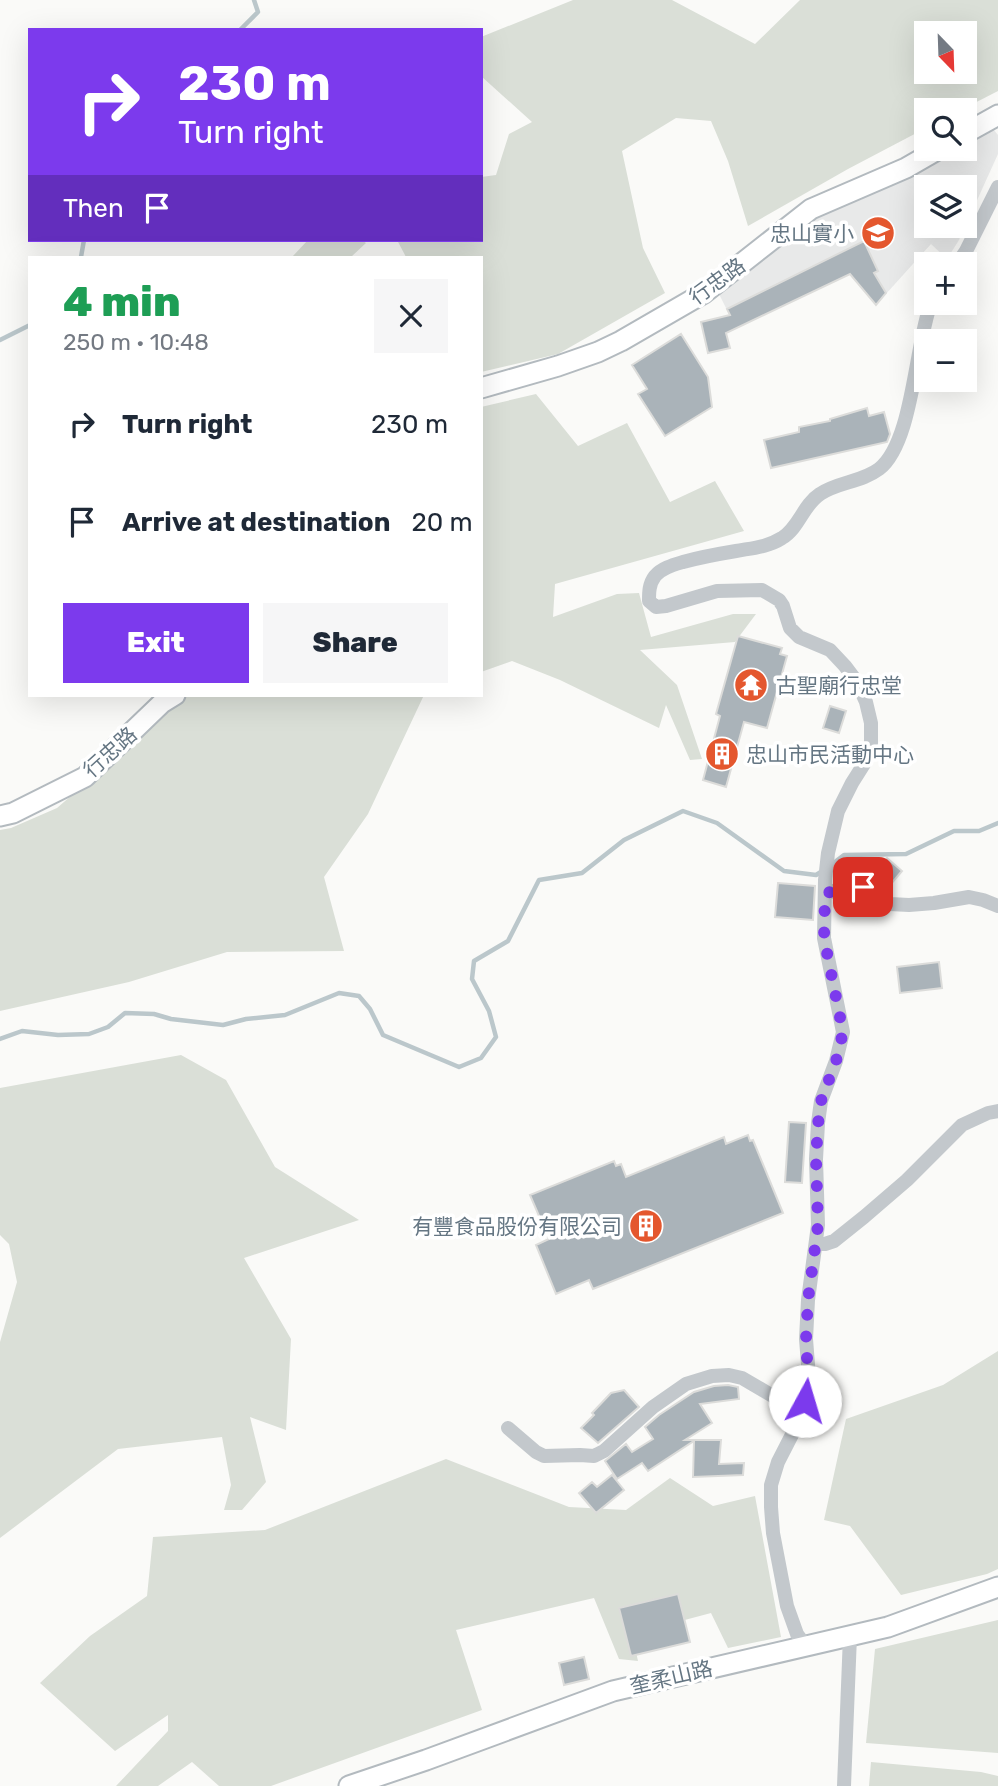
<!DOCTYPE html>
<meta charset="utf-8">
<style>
:root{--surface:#fff;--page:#f6f6f7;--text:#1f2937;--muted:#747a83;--accent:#7c3aed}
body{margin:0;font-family:Rubik,"Noto Sans TC",sans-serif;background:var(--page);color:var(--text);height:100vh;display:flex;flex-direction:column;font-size:26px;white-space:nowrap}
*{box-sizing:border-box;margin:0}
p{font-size:23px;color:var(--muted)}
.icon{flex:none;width:38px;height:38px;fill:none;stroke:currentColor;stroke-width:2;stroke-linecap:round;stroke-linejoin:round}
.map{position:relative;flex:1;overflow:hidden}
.panel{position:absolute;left:28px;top:256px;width:455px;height:441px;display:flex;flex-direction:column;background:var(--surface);border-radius:0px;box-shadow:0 7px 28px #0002}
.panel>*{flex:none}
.hud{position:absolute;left:28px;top:28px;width:455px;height:214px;border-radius:0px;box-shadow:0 7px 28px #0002;background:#7c3aed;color:#fff;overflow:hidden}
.needle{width:46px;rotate:157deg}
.controls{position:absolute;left:914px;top:21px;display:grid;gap:14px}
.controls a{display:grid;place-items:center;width:63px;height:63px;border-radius:0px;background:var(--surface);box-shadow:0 7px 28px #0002;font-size:35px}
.pin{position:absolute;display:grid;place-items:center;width:60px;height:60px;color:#fff;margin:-30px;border-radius:14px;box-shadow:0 4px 10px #0006}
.me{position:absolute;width:77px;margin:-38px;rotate:6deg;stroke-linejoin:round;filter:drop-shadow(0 0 5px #0008)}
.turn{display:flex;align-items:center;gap:24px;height:147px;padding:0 35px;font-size:32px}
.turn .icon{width:91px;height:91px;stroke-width:2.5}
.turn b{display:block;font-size:49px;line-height:60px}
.then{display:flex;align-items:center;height:66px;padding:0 35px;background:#0003;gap:14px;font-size:26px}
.round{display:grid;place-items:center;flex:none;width:74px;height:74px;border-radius:0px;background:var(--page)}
.summary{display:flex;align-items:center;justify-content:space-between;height:119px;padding:0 35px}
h1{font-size:42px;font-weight:800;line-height:52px;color:#1e9e55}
.cta{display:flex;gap:14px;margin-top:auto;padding:14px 35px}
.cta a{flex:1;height:80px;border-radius:0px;background:var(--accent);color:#fff;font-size:28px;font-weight:800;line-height:80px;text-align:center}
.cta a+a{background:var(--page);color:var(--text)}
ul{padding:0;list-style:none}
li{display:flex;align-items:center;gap:21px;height:98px;padding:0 35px}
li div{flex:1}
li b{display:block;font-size:26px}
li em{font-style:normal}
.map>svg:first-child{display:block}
.built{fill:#e8e9e9;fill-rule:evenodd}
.green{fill:#dadfd7;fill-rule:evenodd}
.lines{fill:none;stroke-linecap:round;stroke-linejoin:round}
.stream{stroke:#bbc7cb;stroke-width:4.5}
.building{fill:#aab3b9;stroke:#dcdcda;stroke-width:2}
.secondary-casing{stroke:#b3babf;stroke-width:23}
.street{stroke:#c3c8cc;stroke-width:14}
.secondary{stroke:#fff;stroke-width:19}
.route{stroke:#7c3aed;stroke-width:12;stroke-dasharray:0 21.6}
.labels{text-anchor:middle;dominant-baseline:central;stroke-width:7;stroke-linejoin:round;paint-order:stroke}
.poi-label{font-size:21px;fill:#657683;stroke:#fff;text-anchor:end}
.street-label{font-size:21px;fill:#657683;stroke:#fff}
</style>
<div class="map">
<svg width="998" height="1786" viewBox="0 0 998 1786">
<rect width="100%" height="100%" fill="#fafaf8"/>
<path class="built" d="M993,129L998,135V154L959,240L947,259L931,244L876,305L850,274L736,328L718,292L813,218L891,185L957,149H964V145ZM926,187H964V226H926Z"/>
<path class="green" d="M573,0H672L755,44L800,0H998V91L961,110H926V128L848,169L748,226L728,161L711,121L676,118L622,151L643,248L665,293L558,354L481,372V257H406L397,240H481V177L496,175L509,134L532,122L481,76V37ZM964,33V72H926V33Z
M308,240H362L366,243L351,257H292Z
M536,394L578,446L627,423L670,502L715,481L744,531L555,584L553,617L617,594L639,593L651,637L733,614H756L735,642L640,650L677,685L702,759L690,760L666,705L659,728L560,680L512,661L481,672V407Z
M175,695H424L368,814L324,877L344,951L227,952L129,982L0,1011V830L11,828L57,808L86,783Z
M181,1055L226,1080L275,1167L359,1220L244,1258L291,1339L286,1430L250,1417L266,1482L242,1510H224L231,1485L222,1437L118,1449L0,1538V1342L17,1282L9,1244L0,1235V1088Z
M998,1351V1569L987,1574L901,1595L850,1526L824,1520L846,1419L943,1385Z
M446,1459L569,1507L626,1510L670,1478L713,1506L755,1496L781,1637L728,1648L711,1613L632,1634L638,1661L619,1659L594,1598L456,1630L482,1710L271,1786H219L192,1762L158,1786H116L168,1731V1715L115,1751L40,1683L90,1636L147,1596L153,1537L265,1530Z
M998,1620V1753L866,1743L875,1649Z
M871,1762L981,1772L998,1776V1786H869Z"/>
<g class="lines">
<path class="stream" d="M240,30L258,12L254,0
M81,257L84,240
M0,340L30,325
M831,865L844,855L906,854L954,831H979L998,823
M0,1039L22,1031L58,1035L89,1034L108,1027L125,1013L154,1014L171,1019L223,1025L246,1019L285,1015L339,993L359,996L370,1009L383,1035L459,1067L481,1058L496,1037L489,1011L472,979L474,961L508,941L539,880L582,873L624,840L683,811L717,823L784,871L816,875L824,870"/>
</g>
<path class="building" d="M864,241L878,271L874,273L886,293L876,305L850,274L726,333L730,348L708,353L701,322L730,315L727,309Z
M681,334L708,377L712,407L665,436L638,394L647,389L632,365Z
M867,408L869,416L884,412L890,434L887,442L771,468L764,440L799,432V427L830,421V419Z
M738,636L782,648L780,654L787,656L767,728L744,722L726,787L703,780L720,716L716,714Z
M830,706L846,711L839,733L823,728Z
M887,858L902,871L885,891L869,880L871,879L865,874L877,860L882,865Z
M778,883L815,886L813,920L775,917Z
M939,962L942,988L900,993L897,967Z
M789,1122L806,1123L802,1183L785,1182Z
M748,1135L750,1141L753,1140L783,1213L593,1289L589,1280L556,1294L536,1245L549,1239L530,1195L614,1161L616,1166L621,1164L626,1177L724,1137L726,1144Z
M728,1385L738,1387L739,1399L700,1404L712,1423L685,1440H721L719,1464L744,1463L743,1475L693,1477L694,1441L648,1471L642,1463L617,1479L605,1461L626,1444L632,1452L653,1439L645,1427L659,1415L694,1392L714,1386Z
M624,1390L639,1407L598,1443L581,1428L594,1415L592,1413L611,1393Z
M612,1475L624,1490L596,1513L579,1493L592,1482L597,1487Z
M678,1594L690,1642L631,1656L619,1608Z
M584,1657L589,1679L564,1685L559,1663Z"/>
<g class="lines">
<g class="secondary-casing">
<path id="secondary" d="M964,134L998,115
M481,388L558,366L598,352L621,341L704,293L811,209L906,168L939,149
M0,816L13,813L85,777L162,703L175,695
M349,1786L426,1760L613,1691L888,1627L998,1587"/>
</g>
<path class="street" d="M957,264L966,251L998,187
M825,894L833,891L863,887L879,899L890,904L909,905L934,903L969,897L983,900L998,906
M816,1244H825L834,1241L864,1217L907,1180L962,1125L988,1113L998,1111
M508,1428L536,1452L544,1456L580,1455L594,1456L604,1451L653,1407L686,1384L712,1376L729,1375L742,1378L771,1395L790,1403L805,1401
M805,1645L797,1634L787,1606L773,1533L771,1507V1485L778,1462L799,1421L805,1401L809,1377L806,1339L808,1300L818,1225L816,1159L818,1123L821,1101L836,1061L843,1032L824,938L825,880L828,853L838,811L852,783L864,764L871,743V723L866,702L857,682L845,666L830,650L799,637L790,628L783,606L779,600L762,590L717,591L666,606L656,607L649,601C649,592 649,584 655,576C662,568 673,565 683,562C701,557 718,554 736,551C752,548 768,547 782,538C799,528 803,505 820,494C837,482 862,482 879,469C913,443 915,345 931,303
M844,1786L850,1636"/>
<use href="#secondary" class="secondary"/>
</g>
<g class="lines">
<path class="route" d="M805,1401L808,1377L806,1339L808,1300L818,1225L816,1159L818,1124L821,1101L836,1061L843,1032L824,938L825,894L833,891L863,887"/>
</g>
<defs>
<g id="school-disc" transform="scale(1.75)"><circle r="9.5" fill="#e4572e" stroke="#fff"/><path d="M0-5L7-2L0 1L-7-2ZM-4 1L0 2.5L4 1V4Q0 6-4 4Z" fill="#fff"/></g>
<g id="temple-disc" transform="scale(1.75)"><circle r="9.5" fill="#e4572e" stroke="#fff"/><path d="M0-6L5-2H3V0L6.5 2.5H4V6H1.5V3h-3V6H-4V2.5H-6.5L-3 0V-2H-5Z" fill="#fff"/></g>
<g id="building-disc" transform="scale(1.75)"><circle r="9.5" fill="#e4572e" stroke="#fff"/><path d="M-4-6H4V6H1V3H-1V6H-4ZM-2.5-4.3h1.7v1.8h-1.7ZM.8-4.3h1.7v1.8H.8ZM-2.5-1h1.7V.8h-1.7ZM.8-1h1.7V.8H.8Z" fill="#fff"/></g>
</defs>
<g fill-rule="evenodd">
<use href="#school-disc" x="878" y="233"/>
<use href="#temple-disc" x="751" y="685"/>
<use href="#building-disc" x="722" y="754"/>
<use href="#building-disc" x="646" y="1226"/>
</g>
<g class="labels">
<g class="poi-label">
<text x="854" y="233">忠山實小</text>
<text x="776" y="685" text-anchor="start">古聖廟行忠堂</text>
<text x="746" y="754" text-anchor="start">忠山市民活動中心</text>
<text x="622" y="1226">有豐食品股份有限公司</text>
</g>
<g class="street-label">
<text transform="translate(717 281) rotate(-36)">行忠路</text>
<text transform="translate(110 752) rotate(-42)">行忠路</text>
<text transform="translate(671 1677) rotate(-13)">奎柔山路</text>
</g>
</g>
</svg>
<div class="controls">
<a><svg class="needle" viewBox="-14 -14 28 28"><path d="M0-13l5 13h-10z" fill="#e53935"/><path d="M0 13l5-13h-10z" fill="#747a83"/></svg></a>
<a><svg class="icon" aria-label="search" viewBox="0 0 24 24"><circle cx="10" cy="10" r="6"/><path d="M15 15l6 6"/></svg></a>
<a><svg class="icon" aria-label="layers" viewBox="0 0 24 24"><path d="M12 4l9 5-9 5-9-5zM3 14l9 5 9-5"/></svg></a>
<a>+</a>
<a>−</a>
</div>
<div class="pin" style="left:863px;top:887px;background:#d93025"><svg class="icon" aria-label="arrive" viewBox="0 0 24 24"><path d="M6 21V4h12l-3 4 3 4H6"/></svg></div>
<svg class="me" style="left:805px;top:1401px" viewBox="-20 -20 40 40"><circle r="19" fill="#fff"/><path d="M0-13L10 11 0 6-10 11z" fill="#7c3aed"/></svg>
<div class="hud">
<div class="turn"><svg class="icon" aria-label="right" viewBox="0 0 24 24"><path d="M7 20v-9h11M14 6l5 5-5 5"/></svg><div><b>230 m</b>Turn right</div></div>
<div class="then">Then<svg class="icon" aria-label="arrive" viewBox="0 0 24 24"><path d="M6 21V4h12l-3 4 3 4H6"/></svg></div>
</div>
<section class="panel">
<div class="summary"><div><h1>4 min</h1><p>250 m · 10:48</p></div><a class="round"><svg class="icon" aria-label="close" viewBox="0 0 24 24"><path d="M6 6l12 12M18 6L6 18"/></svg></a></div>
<ul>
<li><svg class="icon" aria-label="right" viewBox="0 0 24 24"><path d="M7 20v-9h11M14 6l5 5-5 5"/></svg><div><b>Turn right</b></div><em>230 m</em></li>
<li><svg class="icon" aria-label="arrive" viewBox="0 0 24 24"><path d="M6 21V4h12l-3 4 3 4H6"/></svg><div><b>Arrive at destination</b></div><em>20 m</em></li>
</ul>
<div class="cta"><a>Exit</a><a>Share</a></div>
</section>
</div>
